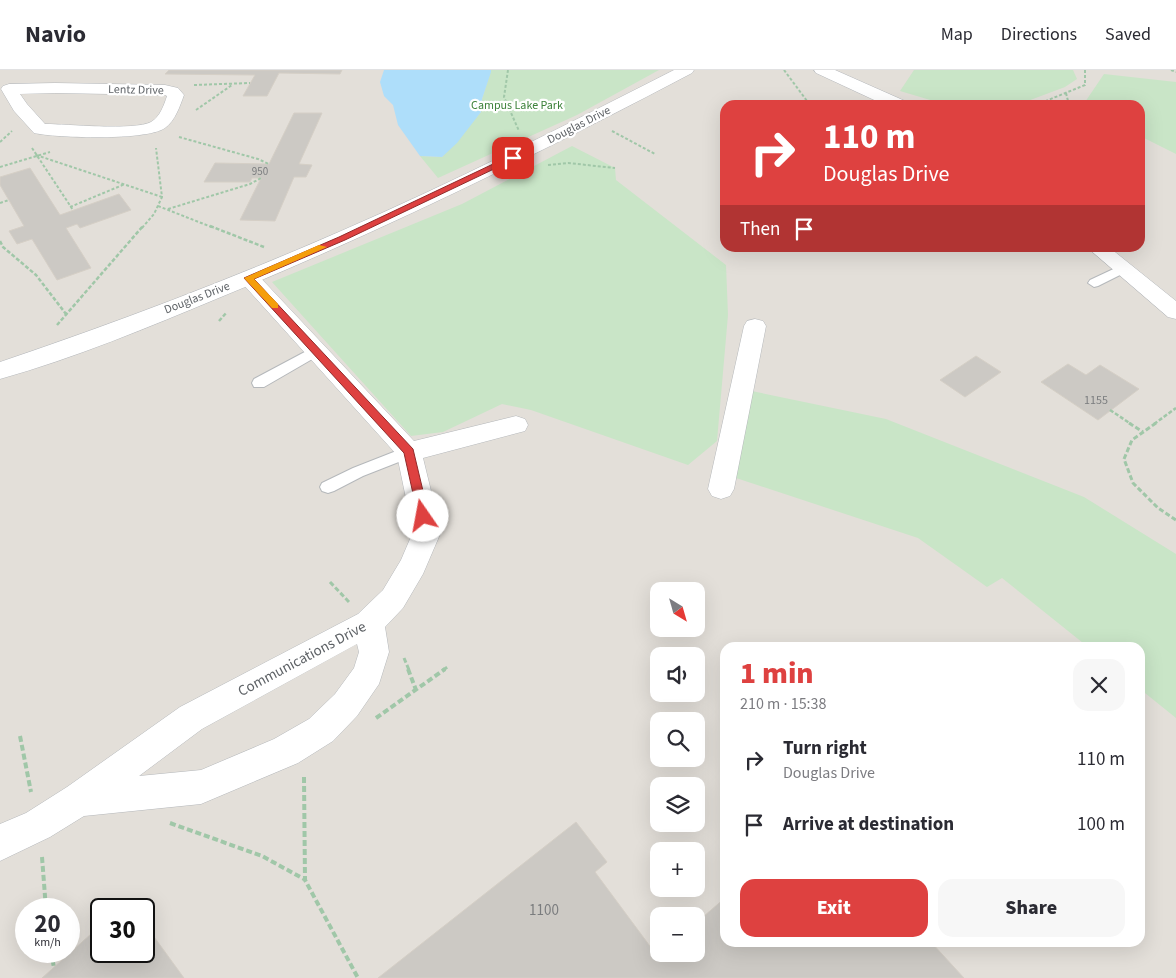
<!DOCTYPE html>
<meta charset="utf-8">
<style>
:root{--surface:#fff;--page:#f7f7f7;--text:#2b2b33;--muted:#7c7c81;--line:#e1e1e2;--accent:#de4140}
body{margin:0;font-family:"Source Sans 3",sans-serif;background:var(--page);color:var(--text);height:100vh;display:flex;flex-direction:column;font-size:19px;white-space:nowrap}
*{box-sizing:border-box;margin:0}
p{font-size:16px;color:var(--muted)}
.icon{flex:none;width:28px;height:28px;fill:none;stroke:currentColor;stroke-width:2;stroke-linecap:round;stroke-linejoin:round}
.map{position:relative;flex:1;overflow:hidden}
.drawer{position:absolute;left:720px;top:572px;width:425px;height:305px;display:flex;flex-direction:column;background:var(--surface);border-radius:15px;box-shadow:0 5px 20px #0002}
.drawer>*{flex:none}
.guide{position:absolute;left:720px;top:30px;width:425px;height:152px;border-radius:15px;box-shadow:0 5px 20px #0002;background:#de4140;color:#fff;overflow:hidden}
.needle{width:32px;rotate:143deg}
.buttons{position:absolute;left:650px;top:512px;display:grid;gap:10px}
.buttons a{display:grid;place-items:center;width:55px;height:55px;border-radius:10px;background:var(--surface);box-shadow:0 5px 20px #0002;font-size:25px}
.speed{position:absolute;left:15px;top:828px;display:flex;gap:10px;font-size:25px;font-weight:700;text-align:center}
.speed>*{display:grid;place-content:center;width:65px;height:65px;border-radius:50%;background:var(--surface);box-shadow:0 5px 20px #0002;line-height:1}
.speed small{font-size:12px;font-weight:400}
.speed .limit{border:2px solid #111;border-radius:8px;background:#fff;color:#111}
.pin{position:absolute;display:grid;place-items:center;width:42px;height:42px;color:#fff;margin:-21px;border-radius:10px;box-shadow:0 2px 8px #0006}
.me{position:absolute;width:55px;margin:-28px;rotate:348deg;stroke-linejoin:round;filter:drop-shadow(0 0 4px #0008)}
.turn{display:flex;align-items:center;gap:18px;height:105px;padding:0 20px;font-size:22px}
.turn .icon{width:65px;height:65px;stroke-width:2.5}
.turn b{display:block;font-size:35px;line-height:42px}
.then{display:flex;align-items:center;height:48px;padding:0 20px;background:#0003;gap:10px;font-size:19px}
.round{display:grid;place-items:center;flex:none;width:52px;height:52px;border-radius:15px;background:var(--page)}
.overview{display:flex;align-items:center;justify-content:space-between;height:85px;padding:0 20px}
h1{font-size:30px;font-weight:800;line-height:38px;color:var(--accent)}
.button{display:flex;gap:10px;margin-top:auto;padding:10px 20px}
.button a{flex:1;height:58px;border-radius:15px;background:var(--accent);color:#fff;font-size:20px;font-weight:800;line-height:58px;text-align:center}
.button a+a{background:var(--page);color:var(--text)}
ul{padding:0;list-style:none}
li{display:flex;align-items:center;gap:15px;height:65px;padding:0 20px}
li div{flex:1}
li b{display:block;font-size:19px}
li em{font-style:normal}
header{display:flex;align-items:center;gap:30px;box-sizing:border-box;height:70px;padding:0 25px;background:var(--surface);border-bottom:1px solid var(--line)}
header strong{font-size:24px}
nav{display:flex;gap:28px;margin-inline-start:auto;font-size:18px}
.map>svg:first-child{display:block}
.education{fill:#e3dfd9;fill-rule:evenodd}
.green{fill:#c9e5c7}
.water{fill:#aedefa}
.building{fill:#ccc9c4;stroke:#d5cfc6}
.lines{fill:none;stroke-linecap:round;stroke-linejoin:round}
.lane-casing{stroke:#b5b8bb;stroke-width:2}
.street-casing{stroke:#b5b8bb;stroke-width:1}
.secondary-casing{stroke:#b4b7bb;stroke-width:1}
.path-far3{stroke:#a0c7a8;stroke-width:2;stroke-dasharray:3 2;stroke-linecap:butt}
.path-far2{stroke:#a0c7a8;stroke-width:2.5;stroke-dasharray:4 2;stroke-linecap:butt}
.path-far1{stroke:#a0c7a8;stroke-width:3;stroke-dasharray:5 2.5;stroke-linecap:butt}
.path{stroke:#a0c7a8;stroke-width:4;stroke-dasharray:6 3;stroke-linecap:butt}
.lane{fill:#fff;fill-rule:evenodd}
.street{fill:#fff;fill-rule:evenodd}
.secondary{fill:#fff;fill-rule:evenodd}
.route{fill:#de4140;stroke:#902a2a}
.slow{fill:#f59e0b}
.labels{text-anchor:middle;dominant-baseline:central;stroke-width:4.5;stroke-linejoin:round;paint-order:stroke}
.far-number-label{font-size:11px;fill:#7a7c7e}
.far-street-label{font-size:12px;fill:#5f6367;stroke:#fff}
.far-park-label{font-size:12px;fill:#3d823b;stroke:#fff}
.number-label{font-size:12px;fill:#7a7c7e}
.street-label{font-size:15px;fill:#5f6367;stroke:#fff}
.near-number-label{font-size:15px;fill:#7a7c7e}
</style>
<header>
<strong>Navio</strong>
<nav><a>Map</a><a>Directions</a><a>Saved</a></nav>
</header>
<div class="map">
<svg width="1176" height="908" viewBox="0 0 1176 908">
<rect width="100%" height="100%" fill="#f0eee8"/>
<path class="education" d="M0,0H1176V908H0ZM725,35H1140V178H725ZM659,521H696V559H659ZM725,578H1140V872H725ZM659,586H696V624H659ZM659,651H696V689H659ZM659,716H696V754H659ZM659,781H696V819H659ZM26,839H69V881H26ZM101,839H144V881H101ZM659,846H696V884H659Z"/>
<path class="green" d="M491,0H659L577,45L438,108L420,86L442,87L481,42L482,29Z
M914,0H1073L1077,9L1065,17L1017,35H947L900,21Z
M1104,4L1176,12V84L1140,66V35H1083Z
M572,76L615,98L616,110L726,195L728,245L717,371L688,395L531,340L502,334L443,362L411,366L272,212L462,134Z
M742,319L886,349L1084,427L1176,484V648L1140,619V578L1088,577L1002,508L987,517L918,468L724,404Z"/>
<path class="water" d="M384,0H491V2L482,29L481,42L457,73L442,87L420,86L398,55L393,35L384,26L380,12Z"/>
<path class="building" d="M169,0H342L340,4L279,3L267,26H243L255,5L165,4Z
M294,43H322L299,94L312,95L306,107H294L275,151L240,150L261,108H252L250,112H204L215,93L269,94Z
M30,98L60,145L119,124L131,140L80,158L77,154L66,158L91,198L57,210L32,169L17,174L9,161L24,156L0,115V107Z
M976,286L1001,302L965,327L940,310Z
M1068,294L1086,305L1100,295L1139,319L1098,350L1041,312Z
M576,752L607,792L595,802L658,887L662,884H696V853L725,828V872H931L964,908H378Z
M144,853L184,908H42L101,855V881H144Z"/>
<g class="lines">
<g class="lane-casing">
<path id="lane" d="M1122,195L1126,196L1128,199L1126,202L1098,216L1094,217L1088,213L1090,210Z
M316,276L321,278L323,281L321,284L264,317H254L252,313L254,309Z
M409,376L414,378L417,382L414,386L363,406L334,421L328,423L322,421L320,417L322,413L353,398Z"/>
</g>
<g class="street-casing">
<path id="street" d="M55,13L165,15L178,18L184,25C180,36 175,51 165,58C147,71 56,68 34,63L14,41L1,19L3,16L9,14ZM55,23L165,25L167,26C164,35 160,47 151,52C134,61 67,54 45,54L27,34L20,24Z
M249,201L256,203L414,371L516,346L525,349L528,355L525,361L423,388L441,462L423,504L403,538L385,557L389,582L379,614L357,646L333,671L298,693L201,734L84,746L50,767L0,791V754L26,743L67,717L180,637L358,544L383,520L401,490L413,462L397,385L242,213L238,208L242,203ZM357,574L359,582L354,598L335,624L309,649L274,669L201,700L139,706L202,659Z
M755,249L763,251L766,256L734,419L730,426L721,429L712,426L708,419L744,256L747,251Z"/>
</g>
<g class="secondary-casing">
<path id="secondary" d="M674,0H694L692,3C538,84 382,161 221,227C149,257 75,288 0,309V292C115,253 229,210 341,161C454,112 564,56 674,0Z
M814,0H835L905,31L907,35H885L816,3Z
M1088,178H1110L1176,231V249L1168,247Z"/>
</g>
<path class="path-far3" d="M508,0L504,27L519,61
M784,0L810,35
M1171,0L1176,2
M194,15L250,13
M1066,23L1069,35
M1036,35L1085,15V0
M196,40L232,15
M612,61L655,84
M179,67L258,89L269,94
M0,72L12,61
M32,78L73,140
M36,85L162,127
M548,95L568,93L615,98
M0,97L50,82
M0,133L9,130
M158,136L214,158
M70,137L125,114
M168,139L250,114L261,108
M142,158L154,144L162,127L156,78"/>
<path class="path-far2" d="M210,156L264,177
M0,171L3,177L36,205L66,244
M219,251L227,242
M57,255L143,156
M1110,340L1131,354
M1154,354L1176,338"/>
<path class="path-far1" d="M1129,353L1143,362
M1156,353L1132,370L1124,389L1133,413L1158,438L1176,450
M330,512L349,532
M404,588L409,600
M443,600L449,596"/>
<path class="path" d="M408,599L416,620
M376,648L445,599
M20,666L31,722
M304,707L305,810L358,908
M170,753L262,786L304,809
M42,787L46,839
M51,881L54,898"/>
<use href="#lane" class="lane"/>
<use href="#street" class="street"/>
<use href="#secondary" class="secondary"/>
</g>
<path class="route" d="M510,86L517,88L345,170L254,209L413,379L429,446L423,450L418,446L404,383L244,208L339,167Z"/>
<path class="slow" d="M319,175L327,177L254,209L278,234V238H272L244,208Z"/>
<g class="labels">
<g class="far-number-label">
<text x="260" y="101">950</text>
</g>
<g class="far-street-label">
<text transform="translate(136 20) rotate(1)">Lentz Drive</text>
<text transform="translate(579 55) rotate(-27)">Douglas Drive</text>
<text transform="translate(197 228) rotate(-21)">Douglas Drive</text>
</g>
<g class="far-park-label">
<text x="517" y="35">Campus Lake Park</text>
</g>
<g class="number-label">
<text x="1096" y="330">1155</text>
</g>
<g class="street-label">
<text transform="translate(302 589) rotate(-28)">Communications Drive</text>
</g>
<g class="near-number-label">
<text x="544" y="840">1100</text>
</g>
</g>
</svg>
<div class="buttons">
<a><svg class="needle" viewBox="-14 -14 28 28"><path d="M0-13l5 13h-10z" fill="#e53935"/><path d="M0 13l5-13h-10z" fill="#7c7c81"/></svg></a>
<a><svg class="icon" aria-label="sound" viewBox="0 0 24 24"><path d="M4 9h4l5-4v14l-5-4H4zM17 9q2 3 0 6"/></svg></a>
<a><svg class="icon" aria-label="search" viewBox="0 0 24 24"><circle cx="10" cy="10" r="6"/><path d="M15 15l6 6"/></svg></a>
<a><svg class="icon" aria-label="layers" viewBox="0 0 24 24"><path d="M12 4l9 5-9 5-9-5zM3 14l9 5 9-5"/></svg></a>
<a>+</a>
<a>−</a>
</div>
<div class="speed"><div>20<small>km/h</small></div><div class="limit">30</div></div>
<div class="pin" style="left:513px;top:88px;background:#d93025"><svg class="icon" aria-label="arrive" viewBox="0 0 24 24"><path d="M6 21V4h12l-3 4 3 4H6"/></svg></div>
<svg class="me" style="left:423px;top:446px" viewBox="-20 -20 40 40"><circle r="19" fill="#fff"/><path d="M0-13L10 11 0 6-10 11z" fill="#de4140"/></svg>
<div class="guide">
<div class="turn"><svg class="icon" aria-label="right" viewBox="0 0 24 24"><path d="M7 20v-9h11M14 6l5 5-5 5"/></svg><div><b>110 m</b>Douglas Drive</div></div>
<div class="then">Then<svg class="icon" aria-label="arrive" viewBox="0 0 24 24"><path d="M6 21V4h12l-3 4 3 4H6"/></svg></div>
</div>
<section class="drawer">
<div class="overview"><div><h1>1 min</h1><p>210 m · 15:38</p></div><a class="round"><svg class="icon" aria-label="close" viewBox="0 0 24 24"><path d="M6 6l12 12M18 6L6 18"/></svg></a></div>
<ul>
<li><svg class="icon" aria-label="right" viewBox="0 0 24 24"><path d="M7 20v-9h11M14 6l5 5-5 5"/></svg><div><b>Turn right</b><p>Douglas Drive</p></div><em>110 m</em></li>
<li><svg class="icon" aria-label="arrive" viewBox="0 0 24 24"><path d="M6 21V4h12l-3 4 3 4H6"/></svg><div><b>Arrive at destination</b></div><em>100 m</em></li>
</ul>
<div class="button"><a>Exit</a><a>Share</a></div>
</section>
</div>
